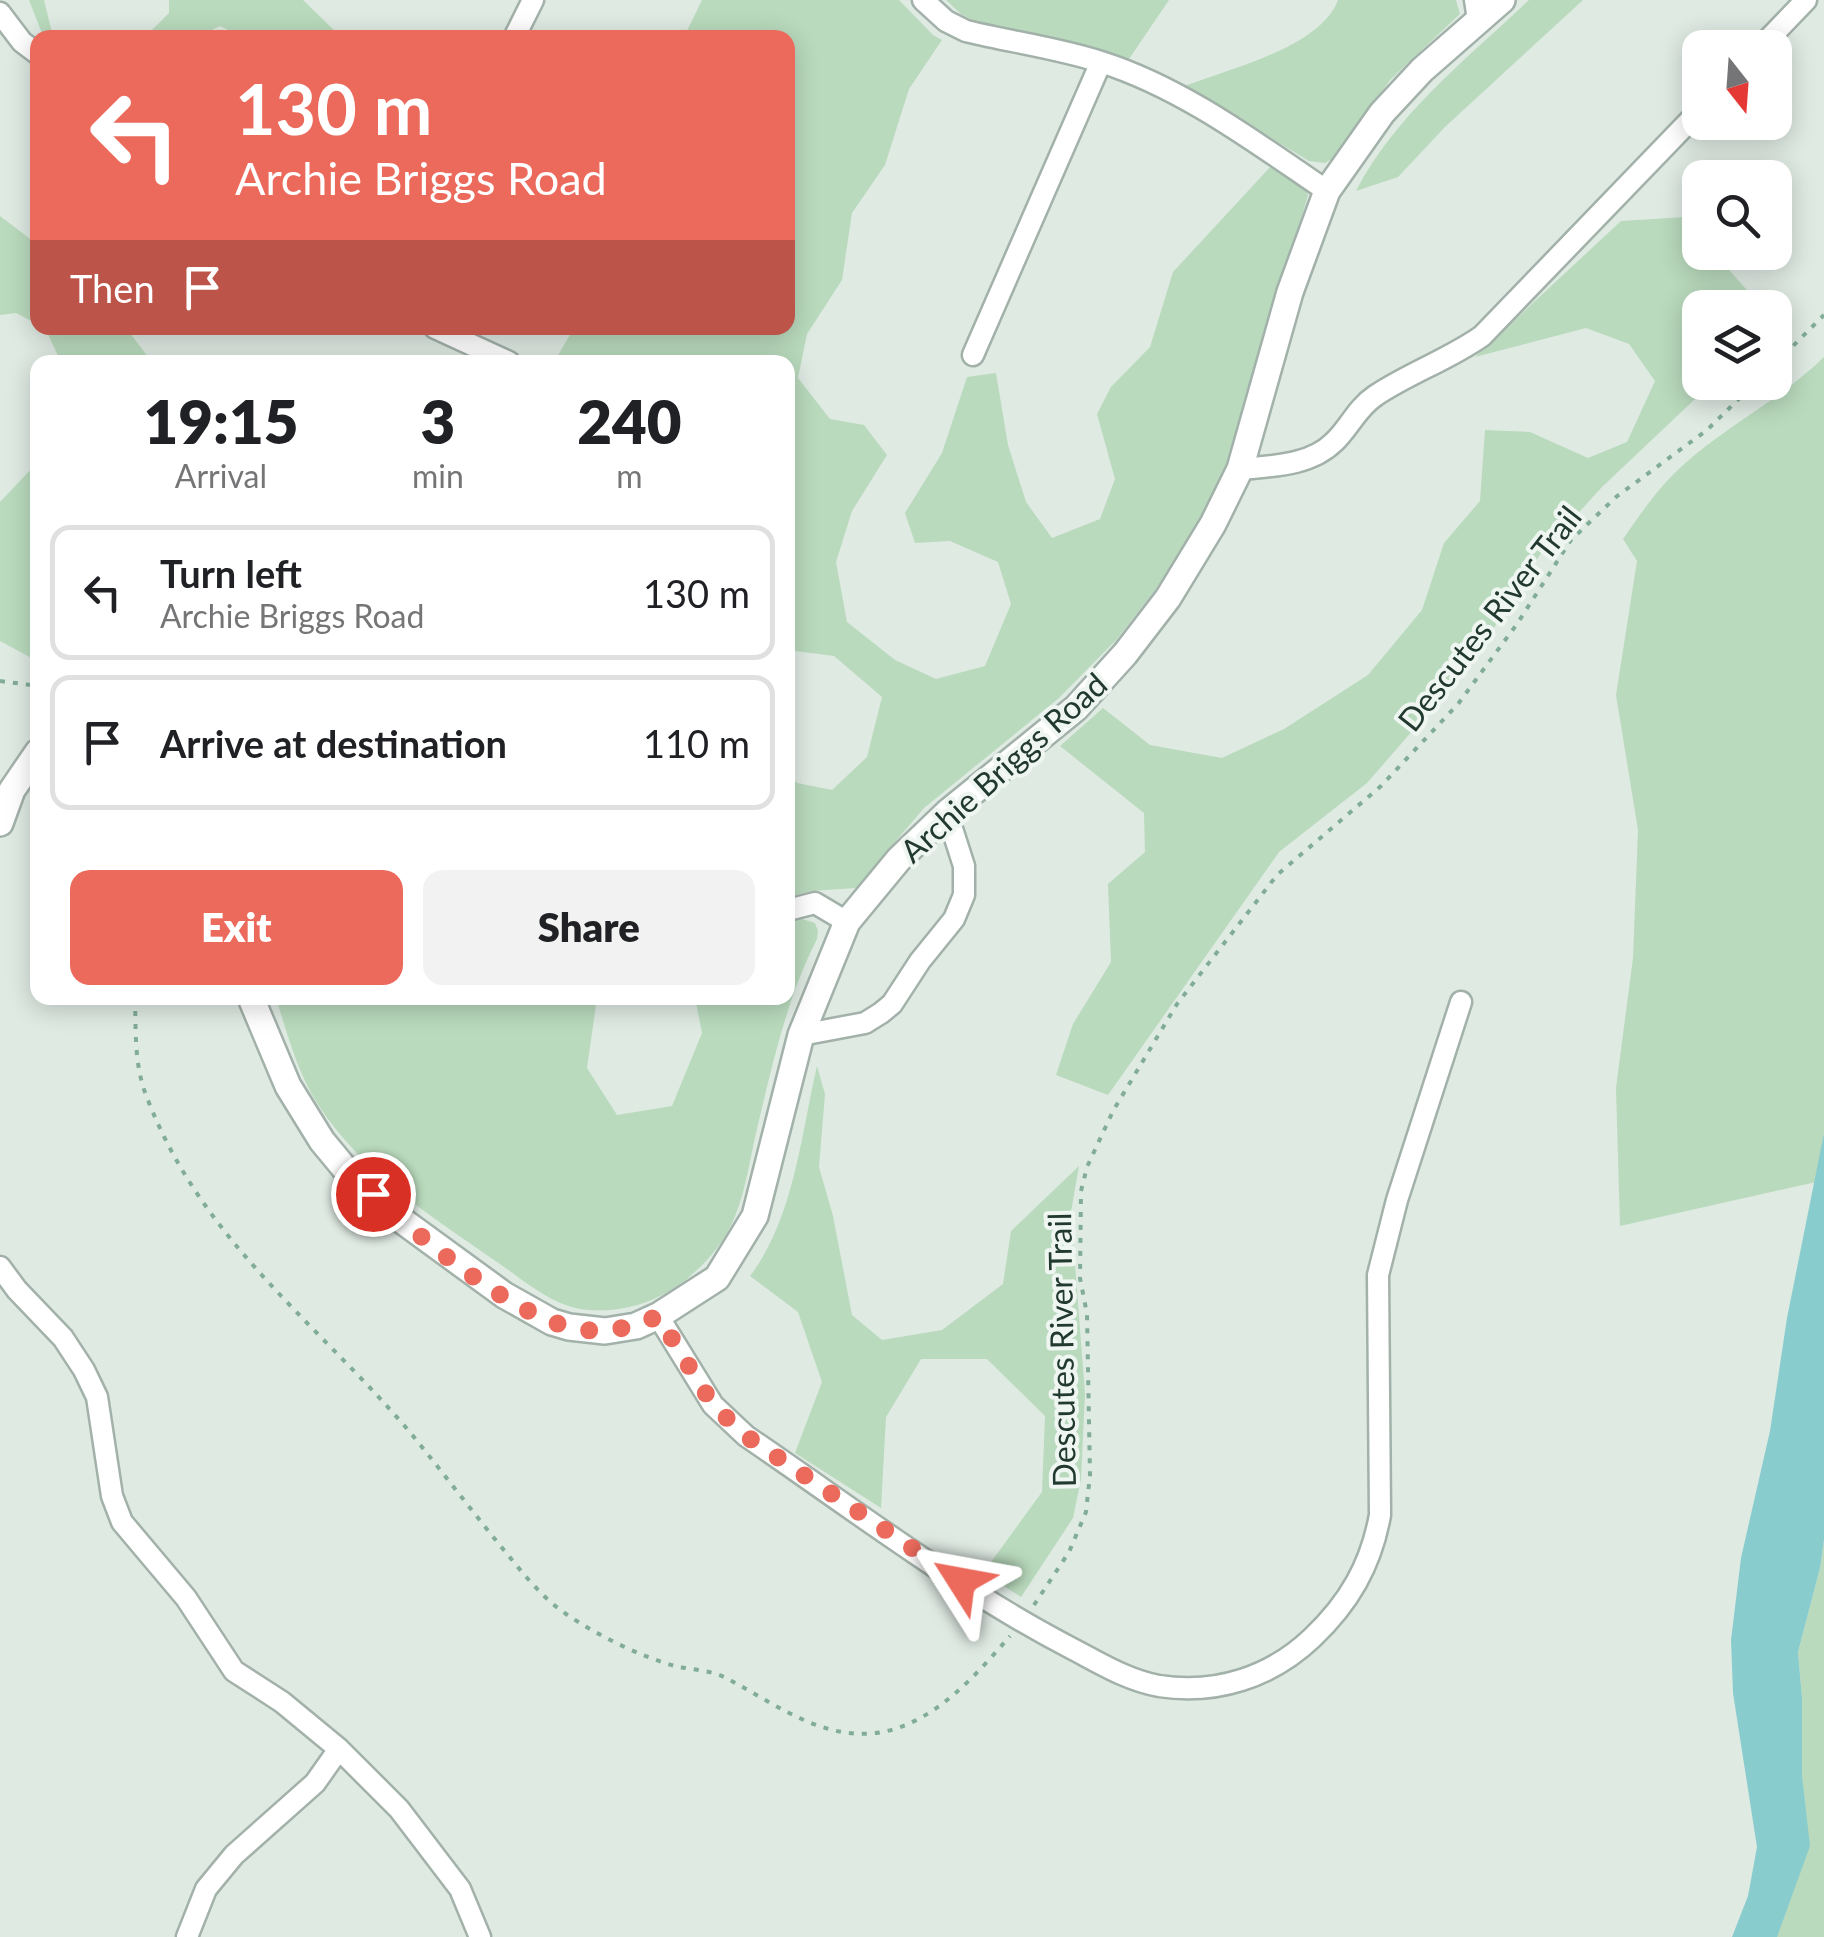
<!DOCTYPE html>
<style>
:root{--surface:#fff;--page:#f2f2f2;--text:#202124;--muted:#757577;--line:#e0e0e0;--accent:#eb6a5c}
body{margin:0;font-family:Lato,sans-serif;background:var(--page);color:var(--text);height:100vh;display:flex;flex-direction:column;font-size:38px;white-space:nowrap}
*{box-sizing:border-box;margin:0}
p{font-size:32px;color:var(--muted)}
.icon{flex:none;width:55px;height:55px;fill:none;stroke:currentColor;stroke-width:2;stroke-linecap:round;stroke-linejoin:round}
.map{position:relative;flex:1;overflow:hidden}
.panel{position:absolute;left:30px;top:355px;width:765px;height:650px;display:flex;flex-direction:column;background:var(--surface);border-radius:20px;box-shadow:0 5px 25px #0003}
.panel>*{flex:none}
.banner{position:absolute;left:30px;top:30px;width:765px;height:305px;border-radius:20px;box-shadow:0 5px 25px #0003;background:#eb6a5c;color:#fff;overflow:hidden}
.needle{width:65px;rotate:163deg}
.tools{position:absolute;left:1682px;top:30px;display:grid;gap:20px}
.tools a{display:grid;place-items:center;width:110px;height:110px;border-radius:20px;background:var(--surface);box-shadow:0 5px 25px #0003;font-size:50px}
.pin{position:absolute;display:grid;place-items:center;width:85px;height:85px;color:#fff;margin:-42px;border:5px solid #fff;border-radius:50%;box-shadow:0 2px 10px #0007}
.me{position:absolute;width:110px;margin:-55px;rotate:304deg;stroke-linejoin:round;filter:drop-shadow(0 0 8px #0008)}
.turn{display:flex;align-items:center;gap:35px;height:210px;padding:0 40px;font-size:45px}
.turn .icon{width:130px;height:130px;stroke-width:2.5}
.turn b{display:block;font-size:70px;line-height:85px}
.then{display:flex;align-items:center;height:95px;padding:0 40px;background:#0003;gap:20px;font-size:38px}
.eta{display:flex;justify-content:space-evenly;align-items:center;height:170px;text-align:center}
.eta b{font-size:60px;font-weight:800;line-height:70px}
.primary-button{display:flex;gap:20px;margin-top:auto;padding:20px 40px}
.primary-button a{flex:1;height:115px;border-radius:20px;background:var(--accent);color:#fff;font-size:40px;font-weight:800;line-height:115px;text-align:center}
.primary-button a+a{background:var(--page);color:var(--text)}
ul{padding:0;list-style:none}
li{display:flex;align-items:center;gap:30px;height:135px;margin:0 20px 15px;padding:0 20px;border:5px solid var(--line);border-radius:20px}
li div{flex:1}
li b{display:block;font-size:38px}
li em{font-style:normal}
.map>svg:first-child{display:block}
.green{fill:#b9dabd}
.water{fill:#89cccd}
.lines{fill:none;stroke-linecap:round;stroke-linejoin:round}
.minor-casing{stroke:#a2b1a9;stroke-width:25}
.tertiary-casing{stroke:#a2b1a9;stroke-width:30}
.path{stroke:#81ac98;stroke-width:4;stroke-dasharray:5 8;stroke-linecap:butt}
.minor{stroke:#fff;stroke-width:20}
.tertiary{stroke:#fff;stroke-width:25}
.route{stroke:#eb6a5c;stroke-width:18;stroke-dasharray:0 32.4}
.labels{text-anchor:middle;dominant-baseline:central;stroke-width:8;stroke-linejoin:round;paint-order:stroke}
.street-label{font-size:32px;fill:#21392f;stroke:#eff6f2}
</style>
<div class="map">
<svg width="1824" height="1937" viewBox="0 0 1824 1937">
<rect width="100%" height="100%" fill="#dfeae3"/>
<path class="green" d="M29,0H44L53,37L43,36Z
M169,0H303L341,37H242L220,26L198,37H145L169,13Z
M702,0H899L933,35L942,40L909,89L885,165L852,213L842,280L807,334L798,378L830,419L864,425L887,455L852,511L836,562L847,622L895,660L936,679L985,666L1011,604L998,562L950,541L915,543L905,513L942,453L967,377L996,373L1008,445L1026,502L1052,538L1100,519L1115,479L1097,414L1111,387L1150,347L1173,272L1273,164L1300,180L1308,195L1244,420L1220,483L1173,567L1116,640L1059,698L924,808L856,888L811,891L788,897V773L797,783L832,790L867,757L882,697L834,656L788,650V509L794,476L788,463V362H554L574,328H788V38L684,37Z
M946,0H1169L1129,59L982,25L961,14Z
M1338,0H1456L1460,14L1390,80L1335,157L1325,163L1309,161L1185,86C1229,69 1321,47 1338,0Z
M1529,0H1583L1446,126L1398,177L1356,191C1395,115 1468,58 1529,0Z
M0,216L37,244V324L16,313L0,315Z
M1685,217L1700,235V252L1714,253L1762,307L1700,308V382L1712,383L1602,487L1539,556L1474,660L1367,783L1279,852L1108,1095L1056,1075L1073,1024L1111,962L1108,884L1145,852L1144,813L1060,746L1103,708L1150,745L1222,758L1284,729L1368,675L1422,610L1444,543L1480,501L1485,430L1530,432L1588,458L1627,442L1655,381L1629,344L1586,328L1475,357L1621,221Z
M45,328H126L152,362H61Z
M1824,357V1133L1816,1182L1620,1226L1616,1088L1633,958L1638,830L1616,695L1637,561L1623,539C1641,513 1658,488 1682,466C1726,426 1781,399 1824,357Z
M37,463V661L0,641V502Z
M802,919L815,923L818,931L817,939C786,1000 772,1066 756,1133C748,1168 743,1211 722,1241C691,1285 645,1314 589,1310C554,1308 525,1281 497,1262C431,1216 361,1172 317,1103C297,1071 287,1033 276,998H597L587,1068L617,1115L672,1106L702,1033L695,998H788V921Z
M817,1066L825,1094L819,1167L833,1216L852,1315L882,1340L942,1330L1003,1284L1011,1231L1079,1166L1071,1212L1085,1394L1081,1479L1073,1518L1021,1597L983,1573L1042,1492L1045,1416L987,1359H921L886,1417L881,1508L795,1453L822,1382L798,1312L750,1276C794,1218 801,1135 817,1066Z
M1824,1540V1937H1776L1802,1776V1698L1798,1652L1820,1568Z"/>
<path class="water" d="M1824,1133V1540L1820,1568L1798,1652L1802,1698V1776L1810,1846L1777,1937H1732L1748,1896L1757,1847L1733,1693L1731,1640L1741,1558L1770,1431L1787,1318Z"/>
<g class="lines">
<g class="minor-casing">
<path id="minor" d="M923,0L946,21L966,31C1011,42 1058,48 1101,62C1183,88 1256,143 1327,191
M1475,0L1478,20
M0,13L22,42L38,54
M514,38L533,0
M1760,48L1806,0
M435,328L509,362
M973,355L1101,62
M1240,469C1271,466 1310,466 1334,442C1349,428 1357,408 1375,396C1409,373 1448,360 1482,336L1700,110
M788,910L815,903L847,922
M801,1035L865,1023L881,1013L892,1004L920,961L954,919L964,895V866L947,813
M0,1267L17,1290L63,1338L84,1370L97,1397L112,1496L122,1522L186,1598L234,1671L282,1702L339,1749L399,1809L460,1889L480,1937
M658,1316L713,1405L746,1436C852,1508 956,1588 1069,1647C1098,1662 1126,1680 1159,1686C1216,1695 1271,1677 1312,1638C1349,1603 1371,1565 1380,1515L1378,1275L1397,1200L1461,1002
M187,1937L206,1889L234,1855L315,1783L339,1749"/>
</g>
<g class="tertiary-casing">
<path id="tertiary" d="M0,823L12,790L38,752
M251,998L288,1086L322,1141L346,1170L400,1219L504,1295L552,1322L569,1327L605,1331L636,1326L658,1316L717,1278L755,1216L801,1035L847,922L899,859L947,813L1076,708L1125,654L1168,598L1213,524L1240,469L1290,292L1327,191L1382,113L1422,70L1502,0"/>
</g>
<path class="path" d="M1775,364L1824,315
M0,681L38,686
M135,998C136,1030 134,1064 146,1095C200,1239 313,1319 409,1431C441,1470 471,1510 503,1549C522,1572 541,1597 566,1614C597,1635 639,1656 675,1666C692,1670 711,1670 726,1678C776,1704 827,1745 887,1731C938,1719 977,1674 1010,1636
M1034,1605L1069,1552L1086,1512L1090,1475L1087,1314L1080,1278L1081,1191L1087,1167L1113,1111L1177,1004L1277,875L1381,786L1458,704L1517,624L1571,540L1616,497L1707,430L1756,382"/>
<use href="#minor" class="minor"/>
<use href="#tertiary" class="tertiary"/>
</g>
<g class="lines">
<path class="route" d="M373,1194C419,1237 508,1312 569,1327C600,1335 630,1329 658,1316L713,1405L746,1436L961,1581"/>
</g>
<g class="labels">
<g class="street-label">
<text transform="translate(1489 618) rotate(-52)">Descutes River Trail</text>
<text transform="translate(1003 767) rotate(-42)">Archie Briggs Road</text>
<text transform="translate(1061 1350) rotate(-91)">Descutes River Trail</text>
</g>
</g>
</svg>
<div class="tools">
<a><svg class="needle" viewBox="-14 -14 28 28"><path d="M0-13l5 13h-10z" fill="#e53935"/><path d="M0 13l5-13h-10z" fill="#757577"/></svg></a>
<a><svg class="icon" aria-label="search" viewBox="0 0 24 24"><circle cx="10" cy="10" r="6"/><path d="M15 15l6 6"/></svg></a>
<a><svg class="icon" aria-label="layers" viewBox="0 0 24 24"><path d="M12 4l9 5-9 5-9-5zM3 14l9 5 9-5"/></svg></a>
</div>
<div class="pin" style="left:373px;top:1194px;background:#d93025"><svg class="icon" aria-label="arrive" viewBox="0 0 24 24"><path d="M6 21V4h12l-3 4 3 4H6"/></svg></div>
<svg class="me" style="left:961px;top:1581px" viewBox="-20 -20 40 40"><path d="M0-17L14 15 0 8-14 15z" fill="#eb6a5c" stroke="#fff" stroke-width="4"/></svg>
<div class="banner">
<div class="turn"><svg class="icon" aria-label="left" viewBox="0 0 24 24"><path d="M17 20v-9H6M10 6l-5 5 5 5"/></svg><div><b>130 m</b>Archie Briggs Road</div></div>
<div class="then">Then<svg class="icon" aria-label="arrive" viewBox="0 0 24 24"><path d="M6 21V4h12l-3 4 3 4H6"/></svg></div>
</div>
<section class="panel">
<div class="eta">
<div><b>19:15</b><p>Arrival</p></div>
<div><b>3</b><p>min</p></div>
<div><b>240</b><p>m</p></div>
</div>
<ul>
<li><svg class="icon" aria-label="left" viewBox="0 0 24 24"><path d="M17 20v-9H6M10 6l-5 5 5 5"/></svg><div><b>Turn left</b><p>Archie Briggs Road</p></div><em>130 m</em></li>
<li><svg class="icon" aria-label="arrive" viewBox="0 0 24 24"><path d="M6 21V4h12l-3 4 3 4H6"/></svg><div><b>Arrive at destination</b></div><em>110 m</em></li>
</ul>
<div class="primary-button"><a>Exit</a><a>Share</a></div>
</section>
</div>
